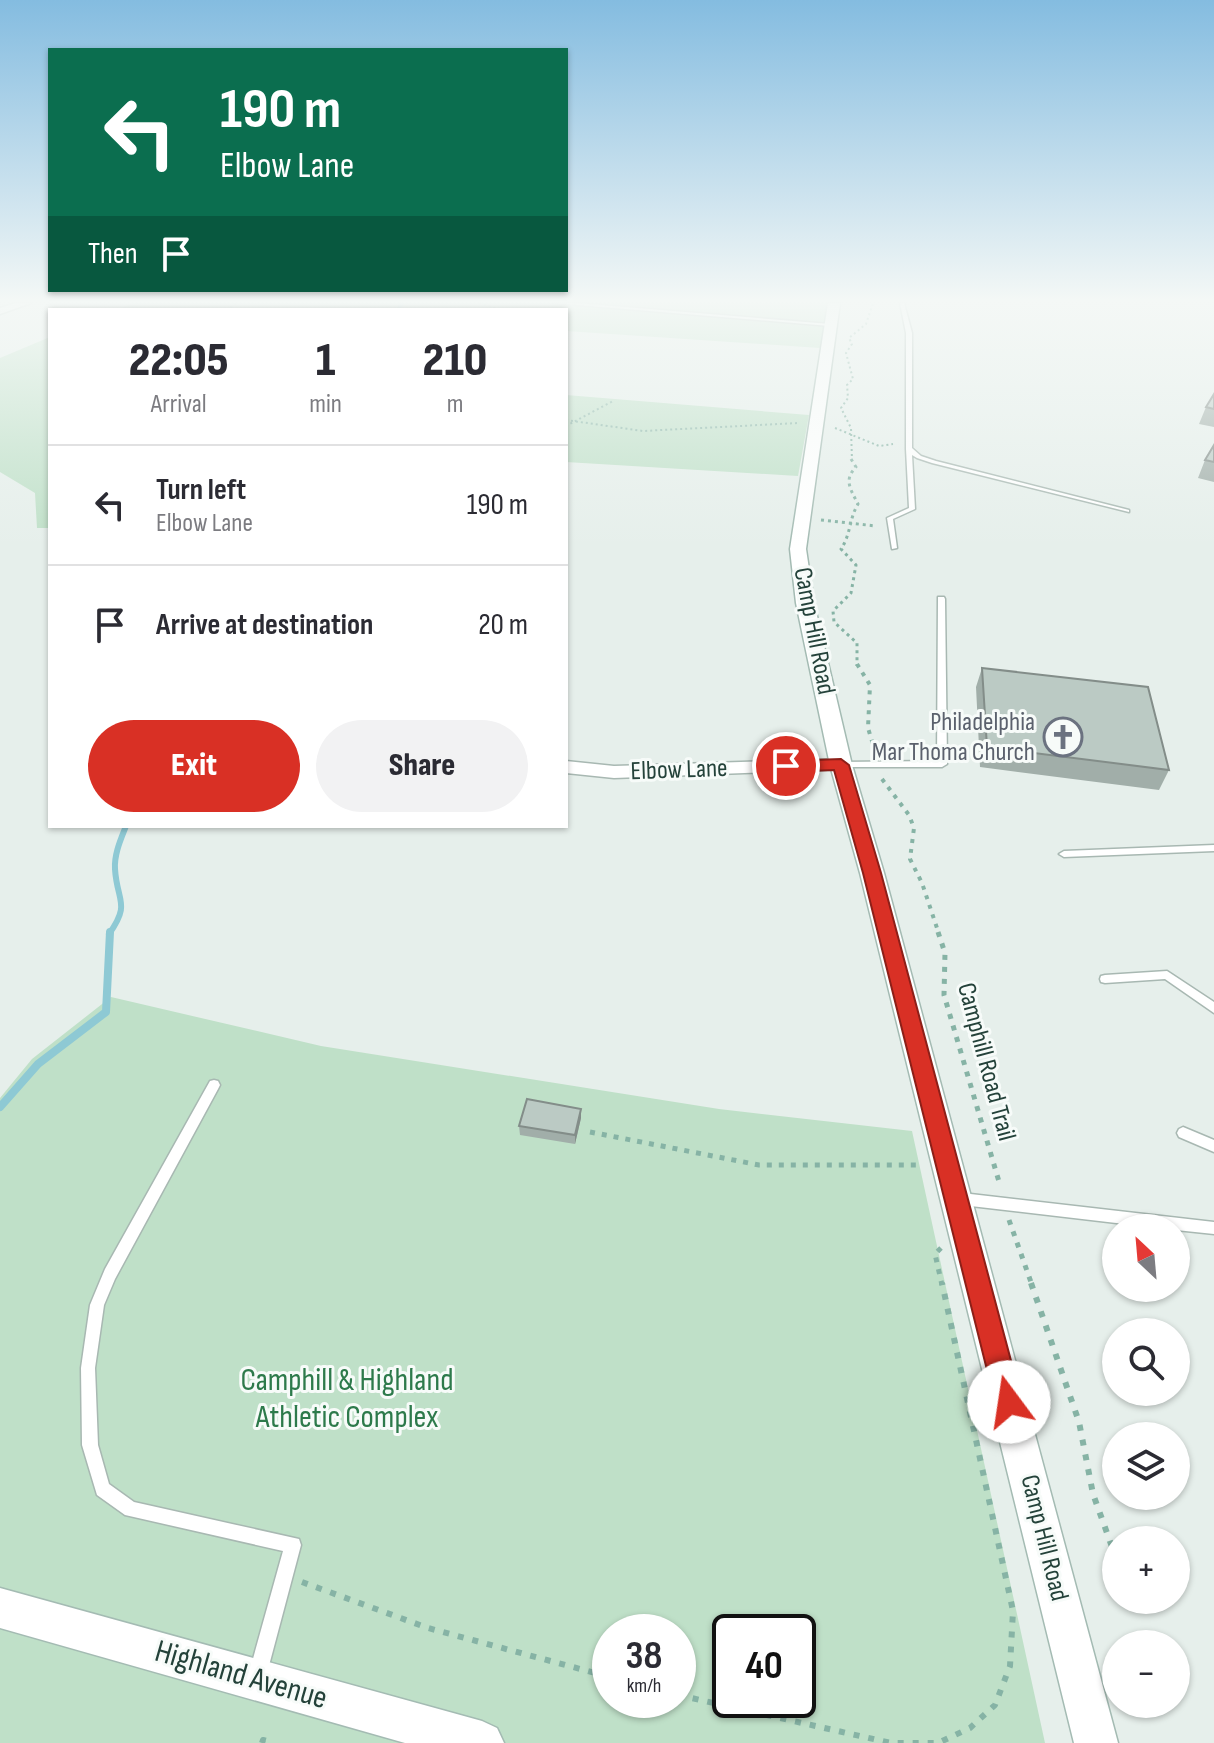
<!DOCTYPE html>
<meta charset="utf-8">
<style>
:root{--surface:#fff;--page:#f2f2f3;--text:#2b2b33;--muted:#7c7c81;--line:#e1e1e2;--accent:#d93025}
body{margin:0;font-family:"Sofia Sans Condensed",sans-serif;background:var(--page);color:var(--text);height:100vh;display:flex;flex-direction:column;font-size:30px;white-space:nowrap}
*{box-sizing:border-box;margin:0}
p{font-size:26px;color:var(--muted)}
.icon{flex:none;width:44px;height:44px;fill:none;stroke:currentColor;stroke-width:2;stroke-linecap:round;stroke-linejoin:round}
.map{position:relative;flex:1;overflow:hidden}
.panel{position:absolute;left:48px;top:308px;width:520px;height:520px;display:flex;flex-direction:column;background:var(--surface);border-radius:0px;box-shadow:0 2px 6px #0004}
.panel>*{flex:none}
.banner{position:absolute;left:48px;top:48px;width:520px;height:244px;border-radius:0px;box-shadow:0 2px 6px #0004;background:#0b6e4f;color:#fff;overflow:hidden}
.needle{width:52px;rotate:334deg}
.fabs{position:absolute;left:1102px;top:1214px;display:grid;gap:16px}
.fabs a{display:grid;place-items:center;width:88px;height:88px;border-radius:50%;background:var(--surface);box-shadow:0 2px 6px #0004;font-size:40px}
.speed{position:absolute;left:592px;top:1614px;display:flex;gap:16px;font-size:40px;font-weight:700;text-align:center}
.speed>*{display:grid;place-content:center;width:104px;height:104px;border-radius:50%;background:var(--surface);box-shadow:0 2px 6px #0004;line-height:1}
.speed small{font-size:20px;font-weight:400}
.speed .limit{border:4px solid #111;border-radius:12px;background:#fff;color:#111}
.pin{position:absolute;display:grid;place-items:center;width:68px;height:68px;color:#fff;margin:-34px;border:4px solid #fff;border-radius:50%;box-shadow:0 2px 8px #0007}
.me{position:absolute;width:88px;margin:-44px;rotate:346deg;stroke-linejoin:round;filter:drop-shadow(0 0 6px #0008)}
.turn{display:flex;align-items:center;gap:28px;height:168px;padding:0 40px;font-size:36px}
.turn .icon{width:104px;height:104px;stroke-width:2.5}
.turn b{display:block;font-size:56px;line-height:68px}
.then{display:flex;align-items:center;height:76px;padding:0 40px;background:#0003;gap:16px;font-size:30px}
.eta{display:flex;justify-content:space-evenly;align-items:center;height:136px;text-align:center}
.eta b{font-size:48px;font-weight:800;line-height:56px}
.cta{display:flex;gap:16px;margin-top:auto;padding:16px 40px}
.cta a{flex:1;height:92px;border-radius:48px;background:var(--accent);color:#fff;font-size:32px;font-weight:800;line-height:92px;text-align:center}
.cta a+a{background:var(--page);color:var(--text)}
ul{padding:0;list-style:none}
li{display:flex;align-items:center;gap:24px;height:120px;padding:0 40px;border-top:2px solid var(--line)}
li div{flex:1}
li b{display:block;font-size:30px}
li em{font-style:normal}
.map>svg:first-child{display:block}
.green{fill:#bfe0c8;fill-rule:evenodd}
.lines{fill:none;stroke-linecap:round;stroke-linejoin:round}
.stream-far2{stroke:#8ec9d4;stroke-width:4}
.stream-far1{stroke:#8ec9d4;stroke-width:6}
.stream{stroke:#8ec9d4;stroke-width:8}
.lane-casing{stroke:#a8b8b2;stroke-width:3}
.street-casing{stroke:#a8b8b2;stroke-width:3}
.secondary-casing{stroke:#a4bbb3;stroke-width:3}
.path-far4{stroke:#86b3a5;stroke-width:2;stroke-dasharray:2 3;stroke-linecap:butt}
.path-far3{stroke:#86b3a5;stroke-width:3;stroke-dasharray:3 4;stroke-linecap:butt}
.path-far2{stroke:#86b3a5;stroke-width:4;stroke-dasharray:4 6;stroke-linecap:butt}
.path-far1{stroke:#86b3a5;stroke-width:5;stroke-dasharray:5 7;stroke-linecap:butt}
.path{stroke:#86b3a5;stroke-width:6;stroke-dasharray:6 9;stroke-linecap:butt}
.lane{fill:#fff;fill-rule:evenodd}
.street{fill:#fff;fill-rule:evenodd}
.secondary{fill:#fff;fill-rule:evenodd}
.wall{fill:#a1aea9}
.shaded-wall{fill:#838d89}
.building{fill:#bbcac4;stroke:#838d89;stroke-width:2}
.route{fill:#d93025;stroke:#8d1f18;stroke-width:2}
.labels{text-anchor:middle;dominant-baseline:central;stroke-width:6;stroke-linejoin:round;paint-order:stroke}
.street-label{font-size:26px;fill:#24423a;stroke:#f7fbf9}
.worship-label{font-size:26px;fill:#5b616d;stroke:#f7fbf9;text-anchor:end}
.near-park-label{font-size:32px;fill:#2d7a4b;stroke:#f7fbf9}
.near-street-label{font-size:32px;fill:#24423a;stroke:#f7fbf9}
</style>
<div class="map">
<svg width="1214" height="1743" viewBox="0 0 1214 1743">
<rect width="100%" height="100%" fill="#e6efeb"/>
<path class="green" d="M133,303H827L820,348L566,331V310H117Z
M50,337V528H37L35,493L0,472V358Z
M566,395L809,415L798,476L566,462Z
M111,997L321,1046L719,1109L912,1131L1045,1743H0V1098L32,1059ZM610,1632H678V1700H610ZM730,1632H798V1700H730Z"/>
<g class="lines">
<path class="stream-far2" d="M398,310L402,303"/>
<path class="stream-far1" d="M109,934C131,903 117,902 115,869C114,854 121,839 126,826"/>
<path class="stream" d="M0,1107L38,1064L106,1012L110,932"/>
<g class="lane-casing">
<path id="lane" d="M553,303H576L830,324L832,325L830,326Z
M900,303H904L912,333V448L921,456L936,461L1129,510V512L932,463L917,458L912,455L915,509L893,519L897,548L892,549L887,518L909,508L906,449V333Z
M938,597H944L945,599L947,764L942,767H838L836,765L838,763L841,762L937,761Z
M1214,845V851L1064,857L1059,854L1064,851Z
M1167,971L1214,1002V1013L1165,979L1105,983L1101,982L1100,979L1101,976L1105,975Z
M214,1080L218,1081L220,1085L218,1089L115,1279L104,1305L95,1368L98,1445L109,1484L134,1502L299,1539L301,1545L267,1673L264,1679L258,1682L252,1679L249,1673L283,1551L125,1515L97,1495L82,1445L81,1368L90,1305L105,1269L210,1081Z
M1183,1127L1214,1140V1152L1179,1137L1177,1133L1179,1129Z
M962,1193L1214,1222V1234L1176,1230V1228H1159L962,1205L957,1203L955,1199L957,1195Z"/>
</g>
<g class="street-casing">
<path id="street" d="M15,303H31L0,314V308Z
M841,759L850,765L847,769L614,778L566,773V761L614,766Z"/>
</g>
<g class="secondary-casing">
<path id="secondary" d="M828,303H840L806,549L814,603L852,765L884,873L1118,1743H1074L860,873L830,765L796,603L790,549Z
M0,1588L482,1721L497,1728L504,1743H405L0,1628Z"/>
</g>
<path class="path-far4" d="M479,303L502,310
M226,310L237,303
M566,420L643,431L798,423
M566,426L613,401
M835,428L879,446L893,444
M852,461L851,428L841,408L848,398L847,385L853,379L846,353L852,344L849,338L866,324L873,303"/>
<path class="path-far3" d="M851,459L856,467C843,480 851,490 858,504C849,519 851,534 841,549L856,565L851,593L833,611L834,622L857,643V666
M821,520L876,526"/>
<path class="path-far2" d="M857,664L870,685L868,728L875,751
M882,779L909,815L914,828L910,859L922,883L939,934"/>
<path class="path-far1" d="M938,932L945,953L944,995L1000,1185
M590,1132L759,1165H921
M1009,1220L1032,1285
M941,1248L935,1254L942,1285"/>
<path class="path" d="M1031,1283L1079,1422L1093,1494L1116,1558
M302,1582L428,1628L610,1677
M678,1695L891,1743H938L970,1728L995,1705L1010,1666L1013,1611L942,1283
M262,1743L263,1740L274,1743"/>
<use href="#lane" class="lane"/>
<use href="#street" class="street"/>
<use href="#secondary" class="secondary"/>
</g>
<path class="wall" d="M1214,394V427L1199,424L1206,407Z
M1214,445V482L1198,478L1205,460Z
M982,668L1169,770L1159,790L980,767L976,687Z
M581,1109V1118L575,1144L520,1135L519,1126Z"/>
<path class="shaded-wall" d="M581,1109V1118L575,1144V1135Z"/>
<path class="building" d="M1214,394V409L1206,407Z
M1214,445V462L1205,460Z
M982,668L1148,687L1169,770L987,747Z
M527,1099L581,1109L575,1135L519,1126Z"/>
<linearGradient id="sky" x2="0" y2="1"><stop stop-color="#84bce0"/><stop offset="0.55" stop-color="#f4f8f6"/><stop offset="1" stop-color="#f4f8f6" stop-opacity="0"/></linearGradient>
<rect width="1214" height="547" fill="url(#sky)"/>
<path class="route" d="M841,759L849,765L881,873L1022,1402L1018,1412L1009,1416L999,1412L995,1402L863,873L834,770L786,772L778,766L786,761Z"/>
<defs>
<g id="church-ring" transform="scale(2)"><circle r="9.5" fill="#f7fbf9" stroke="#6b7280" stroke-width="1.5"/><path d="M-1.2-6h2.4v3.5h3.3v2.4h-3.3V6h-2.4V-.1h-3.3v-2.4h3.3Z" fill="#6b7280"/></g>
</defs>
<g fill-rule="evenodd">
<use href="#church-ring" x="1063" y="737"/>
</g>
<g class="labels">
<g class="street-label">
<text transform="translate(814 631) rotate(79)">Camp Hill Road</text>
<text transform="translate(679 770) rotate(-2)">Elbow Lane</text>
<text transform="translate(986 1062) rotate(75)">Camphill Road Trail</text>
<text transform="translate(1044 1538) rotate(76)">Camp Hill Road</text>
</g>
<g class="worship-label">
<text x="1035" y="722">Philadelphia<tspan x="1035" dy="30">Mar Thoma Church</tspan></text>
</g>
<g class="near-park-label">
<text x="347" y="1380">Camphill &amp; Highland<tspan x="347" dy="37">Athletic Complex</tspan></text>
</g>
<g class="near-street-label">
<text transform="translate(241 1675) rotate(16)">Highland Avenue</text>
</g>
</g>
</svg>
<div class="fabs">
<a><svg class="needle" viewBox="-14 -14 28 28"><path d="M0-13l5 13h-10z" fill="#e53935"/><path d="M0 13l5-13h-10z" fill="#7c7c81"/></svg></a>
<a><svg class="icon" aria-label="search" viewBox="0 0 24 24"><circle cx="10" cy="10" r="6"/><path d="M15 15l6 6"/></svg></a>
<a><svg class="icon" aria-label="layers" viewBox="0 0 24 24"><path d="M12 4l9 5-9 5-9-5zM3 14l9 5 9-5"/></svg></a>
<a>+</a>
<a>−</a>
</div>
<div class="speed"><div>38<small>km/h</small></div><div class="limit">40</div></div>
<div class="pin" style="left:786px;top:766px;background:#d93025"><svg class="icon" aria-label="arrive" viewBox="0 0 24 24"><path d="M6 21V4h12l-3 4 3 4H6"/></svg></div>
<svg class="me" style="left:1009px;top:1402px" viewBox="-20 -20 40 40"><circle r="19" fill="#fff"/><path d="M0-13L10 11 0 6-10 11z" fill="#d93025"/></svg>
<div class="banner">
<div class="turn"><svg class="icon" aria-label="left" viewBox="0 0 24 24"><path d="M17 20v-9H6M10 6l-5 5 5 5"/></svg><div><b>190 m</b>Elbow Lane</div></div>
<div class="then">Then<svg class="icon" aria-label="arrive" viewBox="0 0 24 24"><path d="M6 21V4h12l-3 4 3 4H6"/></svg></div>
</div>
<section class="panel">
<div class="eta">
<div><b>22:05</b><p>Arrival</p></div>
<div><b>1</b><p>min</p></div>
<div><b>210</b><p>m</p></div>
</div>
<ul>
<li><svg class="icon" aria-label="left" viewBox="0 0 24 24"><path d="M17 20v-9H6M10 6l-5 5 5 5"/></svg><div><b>Turn left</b><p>Elbow Lane</p></div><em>190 m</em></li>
<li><svg class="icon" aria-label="arrive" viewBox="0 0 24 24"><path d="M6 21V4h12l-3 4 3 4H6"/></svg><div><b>Arrive at destination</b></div><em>20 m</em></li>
</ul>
<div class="cta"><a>Exit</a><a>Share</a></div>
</section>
</div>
